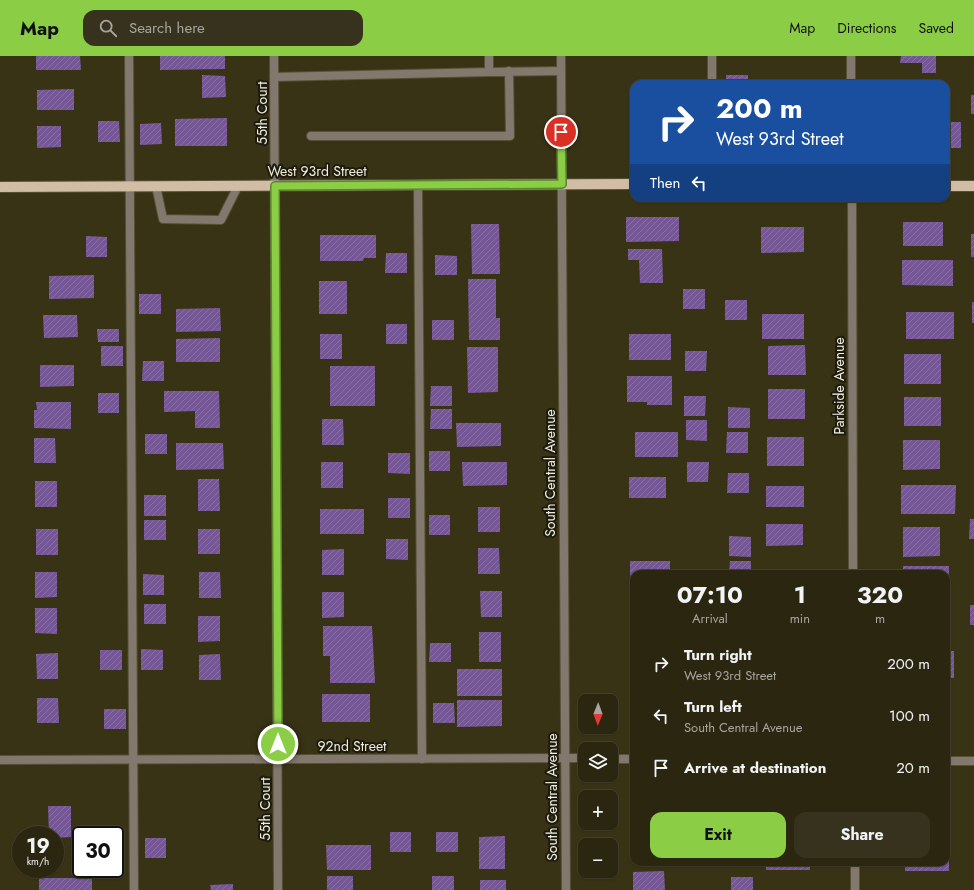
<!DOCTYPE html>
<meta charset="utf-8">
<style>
:root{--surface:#2b2610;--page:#37321e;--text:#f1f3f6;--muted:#a6a59f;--line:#474330;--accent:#8bce46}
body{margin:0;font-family:Jost,sans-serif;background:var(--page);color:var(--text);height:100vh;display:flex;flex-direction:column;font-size:15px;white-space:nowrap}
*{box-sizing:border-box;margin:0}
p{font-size:13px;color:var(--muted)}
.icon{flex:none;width:22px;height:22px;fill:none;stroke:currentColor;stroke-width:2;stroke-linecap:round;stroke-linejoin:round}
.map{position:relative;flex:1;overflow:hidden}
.panel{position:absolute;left:630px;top:514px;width:320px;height:296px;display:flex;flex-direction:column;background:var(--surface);border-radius:12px;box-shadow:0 1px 3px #0004,0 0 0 1px var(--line)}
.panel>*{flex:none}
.guide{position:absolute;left:630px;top:24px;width:320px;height:122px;border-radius:12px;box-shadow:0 1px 3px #0004,0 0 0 1px var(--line);background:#1a4fa0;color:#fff;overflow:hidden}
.needle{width:26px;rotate:181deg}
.controls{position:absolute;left:578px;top:638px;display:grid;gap:8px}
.controls a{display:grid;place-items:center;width:40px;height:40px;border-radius:8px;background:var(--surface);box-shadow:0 1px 3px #0004,0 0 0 1px var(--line);font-size:20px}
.speed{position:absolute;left:12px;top:770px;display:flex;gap:8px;font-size:20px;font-weight:700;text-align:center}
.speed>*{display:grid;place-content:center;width:52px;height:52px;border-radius:50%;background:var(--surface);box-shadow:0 1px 3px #0004,0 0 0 1px var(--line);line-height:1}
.speed small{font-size:10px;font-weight:400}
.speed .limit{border:2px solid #111;border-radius:6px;background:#fff;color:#111}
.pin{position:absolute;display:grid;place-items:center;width:34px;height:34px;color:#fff;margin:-17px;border:2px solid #fff;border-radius:50%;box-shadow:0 1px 4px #0007}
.me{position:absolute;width:44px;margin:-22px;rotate:0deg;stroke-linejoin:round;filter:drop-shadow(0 0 3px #0008)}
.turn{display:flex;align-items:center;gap:14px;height:84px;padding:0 20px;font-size:18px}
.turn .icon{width:52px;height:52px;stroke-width:2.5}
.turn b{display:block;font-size:28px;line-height:34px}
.then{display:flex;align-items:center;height:38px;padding:0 20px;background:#0003;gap:8px;font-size:15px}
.eta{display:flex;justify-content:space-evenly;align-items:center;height:68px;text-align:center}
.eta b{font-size:24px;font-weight:700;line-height:28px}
.cta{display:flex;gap:8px;margin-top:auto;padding:8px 20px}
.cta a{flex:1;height:46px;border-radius:12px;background:var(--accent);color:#111;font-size:16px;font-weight:700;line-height:46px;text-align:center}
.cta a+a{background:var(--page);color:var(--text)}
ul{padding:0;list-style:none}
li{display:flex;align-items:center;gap:12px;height:52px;padding:0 20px}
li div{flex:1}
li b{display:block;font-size:15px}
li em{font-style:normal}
header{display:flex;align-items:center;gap:24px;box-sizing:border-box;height:56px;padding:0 20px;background:var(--accent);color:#111}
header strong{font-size:19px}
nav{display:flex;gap:22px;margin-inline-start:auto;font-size:14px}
.search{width:280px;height:36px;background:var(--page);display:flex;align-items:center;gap:10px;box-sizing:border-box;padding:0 14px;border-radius:12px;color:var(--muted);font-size:15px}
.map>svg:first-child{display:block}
.building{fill:url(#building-hatch)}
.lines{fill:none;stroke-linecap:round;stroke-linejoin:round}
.service-casing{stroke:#565135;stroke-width:10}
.minor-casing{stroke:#565135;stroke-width:10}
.tertiary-casing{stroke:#565135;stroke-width:10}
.primary-casing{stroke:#565135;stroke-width:12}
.service{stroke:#82786d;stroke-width:8}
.minor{stroke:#82786d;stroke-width:8}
.tertiary{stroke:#82786d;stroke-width:8}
.primary{stroke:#d1bda5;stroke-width:10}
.route-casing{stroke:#5a862e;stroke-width:10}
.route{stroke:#8bce46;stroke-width:7}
.labels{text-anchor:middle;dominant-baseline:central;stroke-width:4;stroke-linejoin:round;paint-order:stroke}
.street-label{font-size:14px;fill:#f0eddc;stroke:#1d1b0e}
</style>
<header>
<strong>Map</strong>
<div class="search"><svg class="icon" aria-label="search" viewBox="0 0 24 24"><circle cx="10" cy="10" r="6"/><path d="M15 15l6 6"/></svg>Search here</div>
<nav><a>Map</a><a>Directions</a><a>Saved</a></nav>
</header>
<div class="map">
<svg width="974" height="834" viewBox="0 0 974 834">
<defs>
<pattern id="building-hatch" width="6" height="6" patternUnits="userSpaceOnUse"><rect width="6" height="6" fill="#755796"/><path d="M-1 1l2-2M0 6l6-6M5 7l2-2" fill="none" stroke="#896fa4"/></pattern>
</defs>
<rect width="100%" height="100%" fill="#393315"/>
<path class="building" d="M36,0H80L81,14H36Z
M160,0H225V13L160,14Z
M901,0H936V17H922V7H900Z
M202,19L225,20L226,41L202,42Z
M726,19H748V28H726Z
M900,26H944V28H900Z
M74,33V54H37V34Z
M971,39H974V58H971Z
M227,62V90H175V63Z
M98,65H119L120,86H98Z
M946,66H961V92H946Z
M161,67L162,88L140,89V68Z
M37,70H61V91L37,92Z
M626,161H679V185L626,186Z
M903,166H943V190H903Z
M471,168H499L500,218H472Z
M761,171H804V196L761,197Z
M971,178H974V201H971Z
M320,179H376V202H364L363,205H320Z
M86,180L107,181V201H86Z
M628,193H662L663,227H640L639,204H628Z
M386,197H407V217H385Z
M435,199L457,200V219H435Z
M902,204H953V230L902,229Z
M94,219V242L49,243V220Z
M468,223H496V262H500V284H469Z
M319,225H347V258H319Z
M683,233H705V253H683Z
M139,238H161V258H139Z
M725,244H747V264H725Z
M972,246H974V267H972Z
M220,252L221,275L176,276V253Z
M906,256H954V283H906Z
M762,258H804V283H762Z
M43,259H77L78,281L44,282Z
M432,264H454V284H432Z
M386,268H407V288H386Z
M97,273H119V286H98Z
M320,278H342V303H320Z
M629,278H671V304H629Z
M220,282V306H176V283Z
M805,289L806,319H768V290Z
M101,290H123V310H101Z
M467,291H498V336L468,337Z
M685,295H707L706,315H685Z
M904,298H941V328H904Z
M143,305H164V325H142Z
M40,309H74V330L40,331Z
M330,310H375V350H330Z
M627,320H672V349H647V346H627Z
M431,330H452V350H430Z
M768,333H805V363H768Z
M164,335H219L220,372H195V355L164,356Z
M98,337H119V357H98Z
M684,340H706L705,360H684Z
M904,341H941V370H904Z
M36,346H71V373L34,372V354H37Z
M728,351L750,352V372H728Z
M431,353H452V373H430Z
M322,363H343L344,389H322Z
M686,364H707V385L686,384Z
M456,367H501V390L457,391Z
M635,376H678V401H635Z
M727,376H748V397H726Z
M145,378H167V398H145Z
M767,381H804V410H767Z
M34,382H55L56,407H34Z
M903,384H940V413L903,414Z
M176,387H223L224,413L176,414Z
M429,395H450V415H429Z
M388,397H410V418L388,417Z
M321,406H343V432H321Z
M462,406H507V429L463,430Z
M687,406H709L708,426H687Z
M728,417H749V437H727Z
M629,421H666V442H629Z
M198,423H219L220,455H198Z
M35,425H57V451H35Z
M901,429H956L955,458H901Z
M766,430H804V451H766Z
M144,439H166V460H144Z
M388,442H410V462H388Z
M478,451H500V476H478Z
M320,453H364V478H320Z
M429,459H450V479H429Z
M970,463H974V483H969Z
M144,464H166V484H144Z
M766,468H803V489L766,490Z
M903,471H940V500L903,501Z
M36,473H58V499H36Z
M198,473H220V498H198Z
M729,480L751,481V501L729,500Z
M386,483H408V504L386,503Z
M478,492H499L500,518H478Z
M344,493V519H322V494Z
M630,505H670V518H634V527H630Z
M730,505H751V518H729Z
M903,510H949V535H946V518H903Z
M770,514H807V518H770Z
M35,516H57V541L35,542Z
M199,516H220L221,542H199Z
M143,518L164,519V539H143Z
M480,535H502V561H481Z
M322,536H344V561L322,562Z
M144,548H166V568H144Z
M629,549H634V575H629Z
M970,549H974V569H970Z
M35,552H57V578L35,577Z
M198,560H220V585L198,586Z
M323,570H372L375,627H330V600H323Z
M479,576H501V606H479Z
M430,587H451V606H429Z
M141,593L163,594V614H141Z
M100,594H122V614H100Z
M946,595H954V622H946Z
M58,597V623H37L36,598Z
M220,598L221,624H199V599Z
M457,613H502V640H457Z
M322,638H370V666H322Z
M37,642H58L59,667H37Z
M457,644H502V670L457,671Z
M946,646H951V667H946Z
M433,647H454L455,667H433Z
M104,653H126V673H104Z
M946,747H949V771H946Z
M48,750H71V781L55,782V779H49Z
M390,776H411V796H390Z
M436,776H458V796H436Z
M505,780V813H479V781Z
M145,782H166V802H145Z
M326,789H371V814H327Z
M946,791H949V815H905V806H946Z
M766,806H810V814H766Z
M664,815L665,834H633V816Z
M327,820H353V834H327Z
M432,820H454V834H432Z
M731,821H753V834H731Z
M39,822H92V834H39Z
M480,824H506V834H480Z
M233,828V834H211L210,829Z"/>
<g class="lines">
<g class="service-casing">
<path id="service" d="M129,0L134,834
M489,0V16L561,15
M712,0V28
M274,21L489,16
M311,80H510L509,15
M418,129L422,703
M156,130L163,163L221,164L238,130"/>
</g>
<g class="minor-casing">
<path id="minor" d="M274,0L278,834
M851,0V28
M852,142L853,518
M611,703H634
M0,704L585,702
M946,705H974
M855,806V834"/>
</g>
<g class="tertiary-casing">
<path id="tertiary" d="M561,0L566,834"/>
</g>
<g class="primary-casing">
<path id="primary" d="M946,130H974
M0,131L634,128"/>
</g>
<use href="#service" class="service"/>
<use href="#minor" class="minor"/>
<use href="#tertiary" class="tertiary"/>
<use href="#primary" class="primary"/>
</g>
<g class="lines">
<g class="route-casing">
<path id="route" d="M278,688L275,130L562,128L561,76"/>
</g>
<use href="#route" class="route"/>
</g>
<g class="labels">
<g class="street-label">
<text transform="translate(262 57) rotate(-90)">55th Court</text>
<text x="317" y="115">West 93rd Street</text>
<text transform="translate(839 330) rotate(-90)">Parkside Avenue</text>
<text transform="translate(550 417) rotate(-90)">South Central Avenue</text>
<text x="352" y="690">92nd Street</text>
<text transform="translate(552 741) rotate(-90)">South Central Avenue</text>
<text transform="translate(265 753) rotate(-90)">55th Court</text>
</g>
</g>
</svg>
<div class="controls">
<a><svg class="needle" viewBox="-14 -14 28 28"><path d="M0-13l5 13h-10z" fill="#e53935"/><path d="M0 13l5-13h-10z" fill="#a6a59f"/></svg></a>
<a><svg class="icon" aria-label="layers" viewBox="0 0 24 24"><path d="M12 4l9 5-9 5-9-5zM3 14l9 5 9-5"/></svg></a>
<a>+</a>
<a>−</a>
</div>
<div class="speed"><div>19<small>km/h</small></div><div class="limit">30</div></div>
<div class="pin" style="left:561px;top:76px;background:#d93025"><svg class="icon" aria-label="arrive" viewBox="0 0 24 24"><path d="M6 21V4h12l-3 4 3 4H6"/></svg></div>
<svg class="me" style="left:278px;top:688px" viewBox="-20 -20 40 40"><circle r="17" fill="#8bce46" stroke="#fff" stroke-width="3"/><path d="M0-11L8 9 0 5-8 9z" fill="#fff"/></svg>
<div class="guide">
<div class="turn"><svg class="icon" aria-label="right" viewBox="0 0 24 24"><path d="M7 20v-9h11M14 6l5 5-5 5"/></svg><div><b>200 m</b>West 93rd Street</div></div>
<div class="then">Then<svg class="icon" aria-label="left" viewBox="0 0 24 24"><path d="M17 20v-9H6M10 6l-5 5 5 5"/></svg></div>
</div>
<section class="panel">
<div class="eta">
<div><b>07:10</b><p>Arrival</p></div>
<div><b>1</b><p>min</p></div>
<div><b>320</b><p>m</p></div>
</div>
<ul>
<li><svg class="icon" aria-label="right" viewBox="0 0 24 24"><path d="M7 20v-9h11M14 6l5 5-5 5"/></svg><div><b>Turn right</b><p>West 93rd Street</p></div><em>200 m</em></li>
<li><svg class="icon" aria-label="left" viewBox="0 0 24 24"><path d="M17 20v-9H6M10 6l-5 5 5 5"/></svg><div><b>Turn left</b><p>South Central Avenue</p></div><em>100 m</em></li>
<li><svg class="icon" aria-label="arrive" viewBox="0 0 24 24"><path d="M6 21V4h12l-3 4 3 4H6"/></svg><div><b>Arrive at destination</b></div><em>20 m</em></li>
</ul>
<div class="cta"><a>Exit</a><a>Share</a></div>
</section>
</div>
